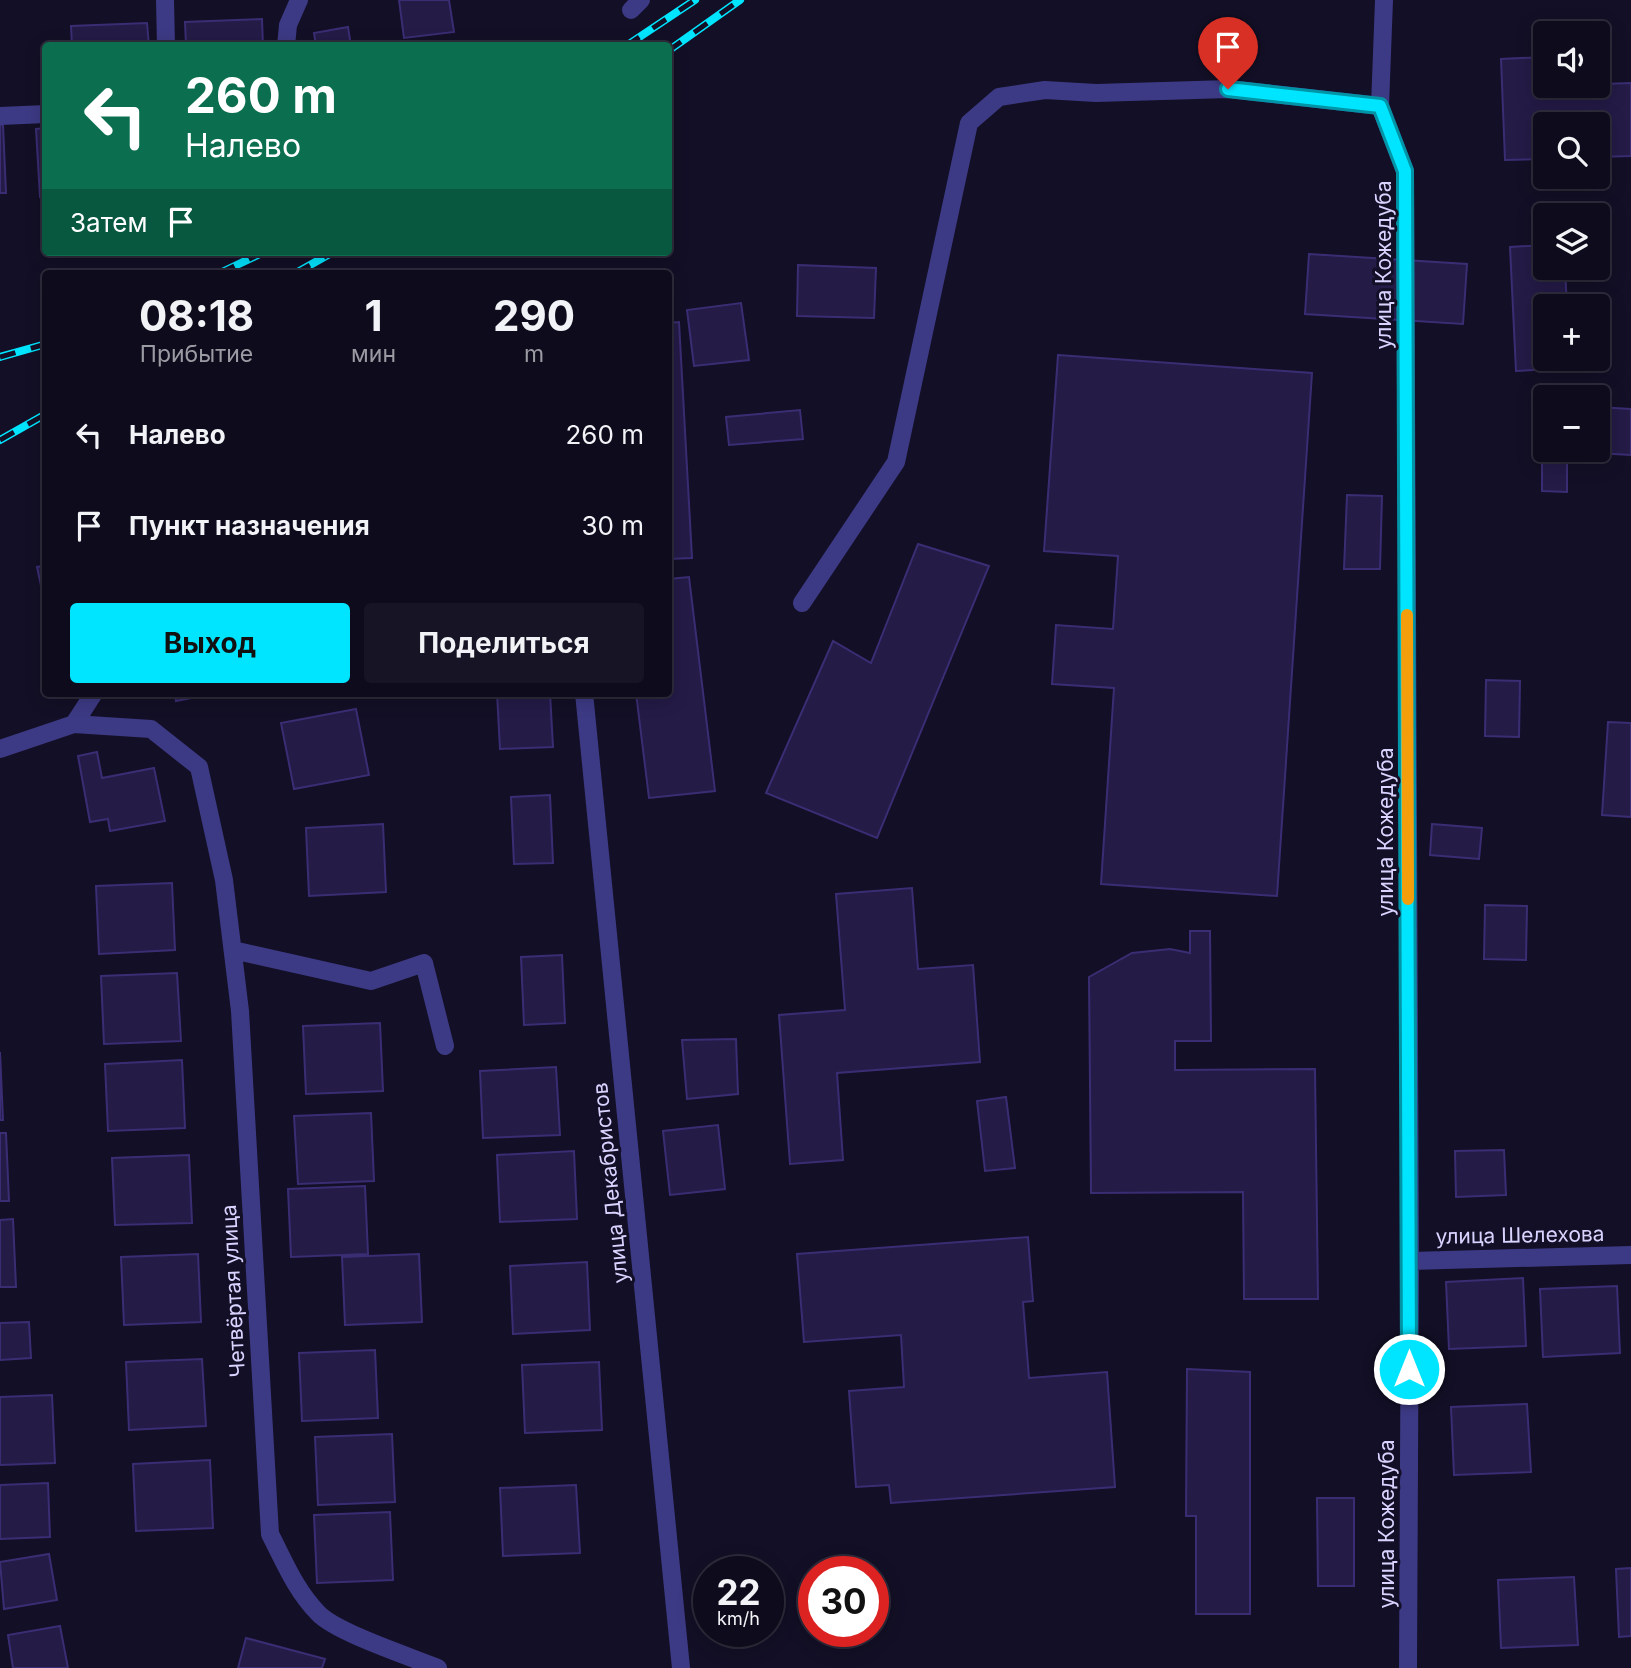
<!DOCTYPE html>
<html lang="ru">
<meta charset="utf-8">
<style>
:root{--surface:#0e0b1c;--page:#171425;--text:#f1f3f6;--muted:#9b9ba3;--line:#2e2b3b;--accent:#00e5ff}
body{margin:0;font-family:Inter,sans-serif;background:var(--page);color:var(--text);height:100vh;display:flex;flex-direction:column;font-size:26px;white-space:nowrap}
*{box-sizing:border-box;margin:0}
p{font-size:23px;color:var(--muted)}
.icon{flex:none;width:38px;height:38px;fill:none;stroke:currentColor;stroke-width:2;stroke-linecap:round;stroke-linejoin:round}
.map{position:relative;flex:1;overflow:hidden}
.sheet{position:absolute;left:42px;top:270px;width:630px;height:427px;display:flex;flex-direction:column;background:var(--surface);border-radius:7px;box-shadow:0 4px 18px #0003,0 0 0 2px var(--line)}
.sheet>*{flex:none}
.top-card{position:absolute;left:42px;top:42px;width:630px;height:214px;border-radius:7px;box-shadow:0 4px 18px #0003,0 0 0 2px var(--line);background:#0b6e4f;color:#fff;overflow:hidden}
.controls{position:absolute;left:1533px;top:21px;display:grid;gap:14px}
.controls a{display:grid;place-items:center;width:77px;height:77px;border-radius:7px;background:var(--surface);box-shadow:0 4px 18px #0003,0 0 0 2px var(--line);font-size:35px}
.speed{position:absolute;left:693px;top:1556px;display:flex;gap:14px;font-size:35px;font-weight:700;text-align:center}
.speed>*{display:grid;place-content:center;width:91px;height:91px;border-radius:50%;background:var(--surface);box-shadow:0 4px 18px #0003,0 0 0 2px var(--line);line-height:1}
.speed small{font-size:18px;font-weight:400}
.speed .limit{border:10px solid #d22;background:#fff;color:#111}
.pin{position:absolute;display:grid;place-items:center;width:60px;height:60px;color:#fff;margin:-72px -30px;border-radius:50% 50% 50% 0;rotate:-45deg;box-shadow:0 0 7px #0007}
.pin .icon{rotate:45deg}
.me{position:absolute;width:77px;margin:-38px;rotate:0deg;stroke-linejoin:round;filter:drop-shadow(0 0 5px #0008)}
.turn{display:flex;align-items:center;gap:24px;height:147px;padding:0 28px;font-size:32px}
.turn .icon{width:91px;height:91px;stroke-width:2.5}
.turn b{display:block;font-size:49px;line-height:60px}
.then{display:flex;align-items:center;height:66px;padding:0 28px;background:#0003;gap:14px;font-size:26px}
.eta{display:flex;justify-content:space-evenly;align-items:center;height:119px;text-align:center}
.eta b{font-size:42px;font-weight:700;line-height:49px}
.primary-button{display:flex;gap:14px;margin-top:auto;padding:14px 28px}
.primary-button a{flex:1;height:80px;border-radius:7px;background:var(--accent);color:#111;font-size:28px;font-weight:700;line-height:80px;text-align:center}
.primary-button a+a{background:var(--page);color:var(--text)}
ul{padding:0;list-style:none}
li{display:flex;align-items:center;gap:21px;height:91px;padding:0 28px}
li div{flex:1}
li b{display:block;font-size:26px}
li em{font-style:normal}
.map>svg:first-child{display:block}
.building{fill:#241b47;stroke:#3b2d73;stroke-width:2}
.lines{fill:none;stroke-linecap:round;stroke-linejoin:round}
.minor{stroke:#3d3a85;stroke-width:18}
.rail-casing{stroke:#00e5ff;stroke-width:8}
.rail{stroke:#130f26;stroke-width:5;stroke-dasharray:16;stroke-linecap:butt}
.route-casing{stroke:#0095a6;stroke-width:18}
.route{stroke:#00e5ff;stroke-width:12}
.slow{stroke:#f59e0b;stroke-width:12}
.labels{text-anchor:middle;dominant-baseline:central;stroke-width:6;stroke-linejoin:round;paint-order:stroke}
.street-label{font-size:21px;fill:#d9d4ff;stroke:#130f26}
</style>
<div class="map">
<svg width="1631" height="1668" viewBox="0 0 1631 1668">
<rect width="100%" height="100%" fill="#130f26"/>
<path class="building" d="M399,0H449L454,32L404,38Z
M262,19L263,46H186L185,22Z
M147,23L149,46H72L71,26Z
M348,27L351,46H316L314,33Z
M1545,57V86L1631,83V156L1598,157V124H1545V159L1505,160L1501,59Z
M0,125H3L6,193H0Z
M46,128V197H40L36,129Z
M1545,245V268H1565L1567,306H1545V359H1569L1570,368L1516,371L1510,247Z
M1309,254L1467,264L1463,324L1305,314Z
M798,265L876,268L874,318L797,316Z
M741,303L749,360L694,366L687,310Z
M679,322L692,558L668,559V323Z
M1058,355L1312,373L1277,896L1101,884L1114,688L1052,684L1056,625L1113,629L1118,556L1044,551Z
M1598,407L1631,409V455L1579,452L1598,450Z
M800,410L803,439L729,445L726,417Z
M1542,462L1567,463V492L1542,491Z
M1347,495L1382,496L1380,569H1344Z
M918,544L989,566L877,838L766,793L833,641L871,663Z
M46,565V609L37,567Z
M689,577L715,791L649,798L636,693H668V579Z
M1486,680L1520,681L1519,737L1485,736Z
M175,693H217L176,701Z
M497,693H550L553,747L500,749Z
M356,709L369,775L294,789L281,723Z
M1608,722L1631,723V817L1602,815Z
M97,752L102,778L154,768L165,821L110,831L108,819L90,822L78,756Z
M550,795L553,863L514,864L511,797Z
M383,824L386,892L309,896L306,828Z
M1432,824L1482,828L1479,859L1430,855Z
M172,883L175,950L99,954L96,886Z
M912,888L918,969L973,965L980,1062L837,1073L843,1160L790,1164L779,1015L845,1010L836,894Z
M1485,905L1527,906L1526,960L1484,959Z
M1190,931H1210L1211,1041H1175V1070L1315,1069L1318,1299H1244L1243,1192L1091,1193L1089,977L1132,953L1170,949L1190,953Z
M562,955L565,1023L524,1025L521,957Z
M177,973L181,1041L104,1044L101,976Z
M380,1023L383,1091L306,1094L303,1026Z
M736,1039L738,1094L687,1099L682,1040Z
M0,1052L3,1120H0Z
M182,1060L185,1128L108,1131L105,1064Z
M556,1067L560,1135L483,1138L480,1071Z
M1006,1097L1015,1168L985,1171L977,1101Z
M371,1113L374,1181L298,1184L294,1116Z
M718,1125L725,1189L670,1195L663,1131Z
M0,1133H6L9,1201H0Z
M1504,1150L1506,1195L1456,1197L1455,1151Z
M574,1151L577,1219L500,1222L497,1155Z
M189,1155L192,1223L115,1225L112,1158Z
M365,1186L368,1254L291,1257L288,1189Z
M13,1219L16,1287H0V1220Z
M1028,1237L1033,1301L1023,1302L1029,1378L1107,1372L1115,1487L891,1503L889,1485L856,1487L849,1391L904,1387L901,1335L804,1342L797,1254Z
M198,1254L201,1322L124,1325L121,1257Z
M419,1254L422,1322L345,1325L342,1257Z
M587,1262L590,1330L513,1334L510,1266Z
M1523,1278L1526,1346L1449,1349L1446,1282Z
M1617,1286L1620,1353L1543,1357L1540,1289Z
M29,1322L31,1358L0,1360V1323Z
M375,1350L378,1418L302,1421L299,1353Z
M202,1359L206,1426L129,1430L126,1362Z
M599,1362L602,1430L525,1433L522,1365Z
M1187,1369L1250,1372V1614H1196V1516H1186Z
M52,1395L55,1463L0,1465V1397Z
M1527,1404L1531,1472L1454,1475L1451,1407Z
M392,1434L395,1502L318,1505L315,1437Z
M210,1460L213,1528L136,1531L133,1464Z
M48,1483L50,1537L0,1539V1485Z
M576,1485L580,1553L503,1556L500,1488Z
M1317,1498H1354V1586H1318Z
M390,1512L393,1580L317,1583L314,1515Z
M49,1554L57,1600L4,1609L0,1562Z
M1631,1568V1636L1619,1637L1616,1569Z
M1574,1577L1578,1645L1501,1648L1498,1580Z
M60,1626L68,1668H13L8,1635Z
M246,1638L325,1659L322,1668H238Z"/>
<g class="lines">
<path class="minor" d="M165,0L166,46
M1384,0L1380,106L1405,171L1410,1261L1408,1668
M631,10L641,0
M286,46L288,25L299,0
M0,116L46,114
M802,603L896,462L969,123L999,97L1045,90L1096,93L1229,89L1380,106
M584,693L681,1668
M74,724L94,693
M0,749L74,724L151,729L199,767L224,880L240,1011L270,1534C284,1561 296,1591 318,1613C335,1632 411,1657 438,1668
M233,950L371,981L424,963L445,1046
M1410,1261L1631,1255"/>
<g class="rail-casing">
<path id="rail" d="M626,46L695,0
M668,51L740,0
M220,273L264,252
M296,273L333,252
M0,357L46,344
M0,440L46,414"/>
</g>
<use href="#rail" class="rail"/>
</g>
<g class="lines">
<g class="route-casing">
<path id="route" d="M1228,89L1380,106L1405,171L1409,1369"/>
</g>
<use href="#route" class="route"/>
<path class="slow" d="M1407,615L1408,899"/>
</g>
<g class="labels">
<g class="street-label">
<text transform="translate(1383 265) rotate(-90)">улица Кожедуба</text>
<text transform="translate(1385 832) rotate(-90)">улица Кожедуба</text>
<text transform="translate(610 1183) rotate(-96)">улица Декабристов</text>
<text transform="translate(1520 1235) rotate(-1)">улица Шелехова</text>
<text transform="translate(233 1291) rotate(-93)">Четвёртая улица</text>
<text transform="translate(1386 1524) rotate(-90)">улица Кожедуба</text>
</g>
</g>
</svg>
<div class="controls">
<a><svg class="icon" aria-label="sound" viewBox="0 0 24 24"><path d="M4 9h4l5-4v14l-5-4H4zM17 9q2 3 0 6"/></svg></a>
<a><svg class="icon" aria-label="search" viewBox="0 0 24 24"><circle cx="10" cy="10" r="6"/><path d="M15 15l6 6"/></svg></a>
<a><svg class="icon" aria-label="layers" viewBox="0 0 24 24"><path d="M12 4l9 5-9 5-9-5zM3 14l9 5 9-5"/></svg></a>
<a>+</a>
<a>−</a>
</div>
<div class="speed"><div>22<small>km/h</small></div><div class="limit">30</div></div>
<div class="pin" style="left:1228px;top:89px;background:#d93025"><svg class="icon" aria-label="arrive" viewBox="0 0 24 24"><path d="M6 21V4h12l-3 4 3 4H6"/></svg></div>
<svg class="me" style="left:1409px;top:1369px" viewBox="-20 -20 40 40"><circle r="17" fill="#00e5ff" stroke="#fff" stroke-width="3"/><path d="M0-11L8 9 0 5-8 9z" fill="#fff"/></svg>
<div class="top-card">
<div class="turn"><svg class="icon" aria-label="left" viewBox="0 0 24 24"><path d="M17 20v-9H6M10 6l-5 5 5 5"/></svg><div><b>260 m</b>Налево</div></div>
<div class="then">Затем<svg class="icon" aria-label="arrive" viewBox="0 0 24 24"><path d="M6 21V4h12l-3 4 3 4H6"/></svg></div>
</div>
<section class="sheet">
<div class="eta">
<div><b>08:18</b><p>Прибытие</p></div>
<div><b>1</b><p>мин</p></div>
<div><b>290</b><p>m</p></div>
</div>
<ul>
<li><svg class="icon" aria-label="left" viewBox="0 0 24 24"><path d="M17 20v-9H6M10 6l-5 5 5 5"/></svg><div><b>Налево</b></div><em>260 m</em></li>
<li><svg class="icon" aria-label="arrive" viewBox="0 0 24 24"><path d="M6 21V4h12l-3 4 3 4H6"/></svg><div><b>Пункт назначения</b></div><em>30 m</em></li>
</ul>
<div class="primary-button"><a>Выход</a><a>Поделиться</a></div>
</section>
</div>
